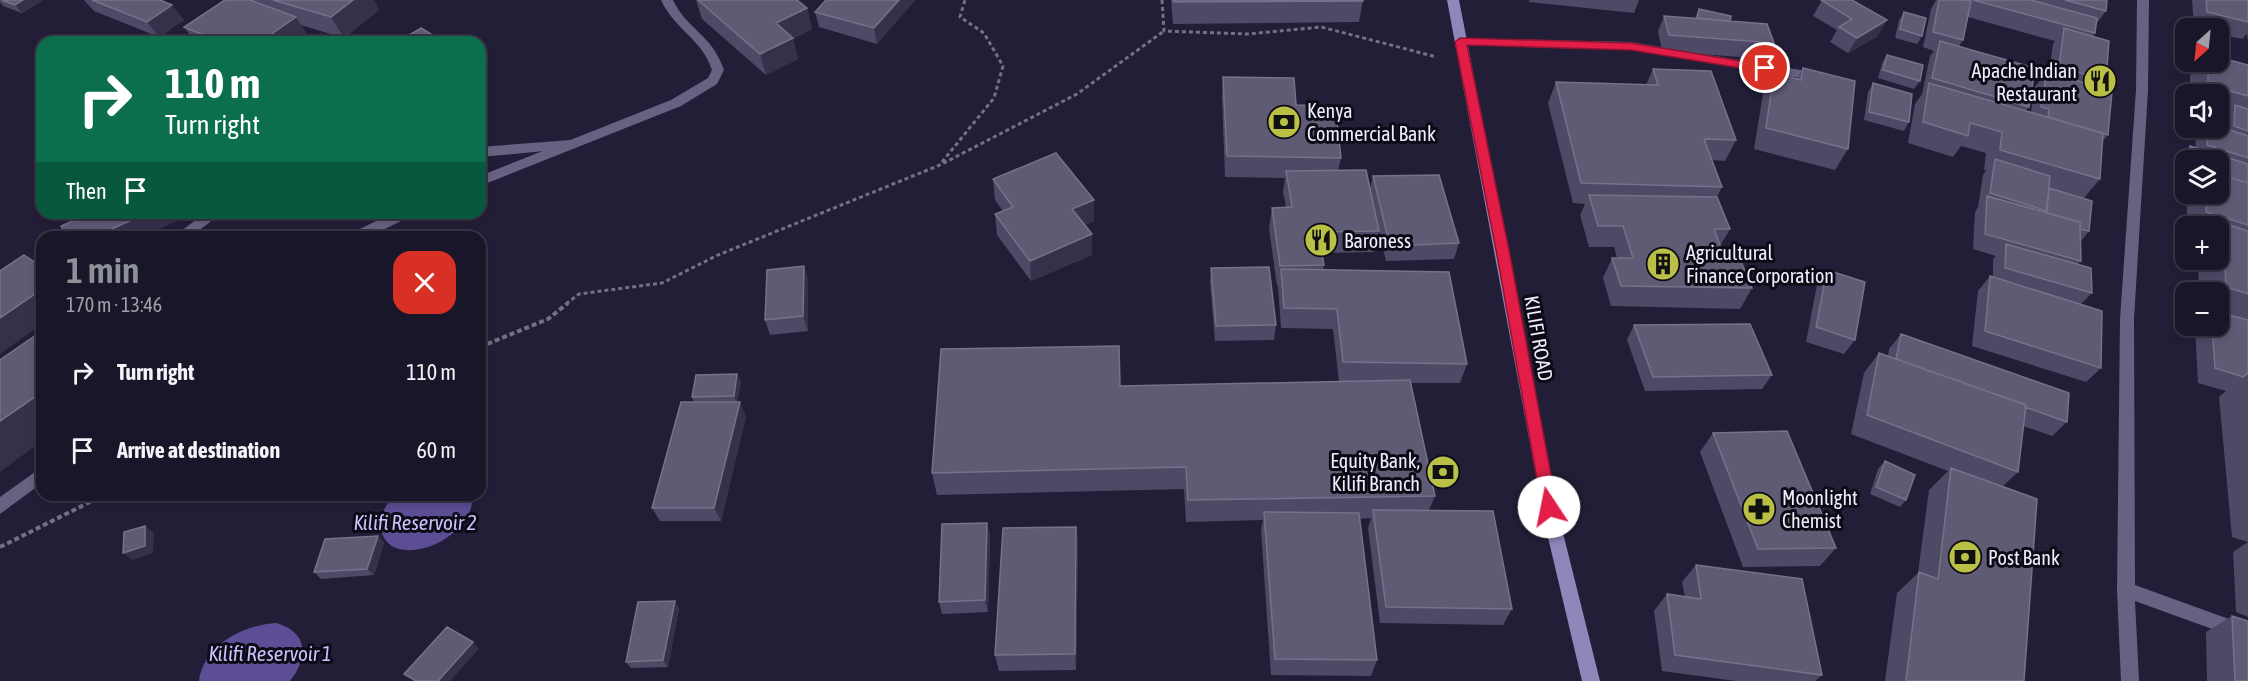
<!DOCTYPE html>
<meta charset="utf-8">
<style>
:root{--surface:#1a1629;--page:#272335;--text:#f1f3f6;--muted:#9f9fa8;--line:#383546;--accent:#8c9099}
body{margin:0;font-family:"Asap Condensed",sans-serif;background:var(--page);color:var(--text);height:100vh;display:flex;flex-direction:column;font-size:22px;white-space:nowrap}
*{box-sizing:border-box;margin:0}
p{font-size:20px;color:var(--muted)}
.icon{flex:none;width:33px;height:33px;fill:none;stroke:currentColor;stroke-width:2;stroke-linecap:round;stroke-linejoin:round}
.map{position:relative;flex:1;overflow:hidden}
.drawer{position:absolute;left:36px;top:231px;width:450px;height:270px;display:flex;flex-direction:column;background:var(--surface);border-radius:18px;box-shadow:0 3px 9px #0003,0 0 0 2px var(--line)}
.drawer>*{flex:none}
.hud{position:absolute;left:36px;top:36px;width:450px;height:183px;border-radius:18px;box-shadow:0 3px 9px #0003,0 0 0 2px var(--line);background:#0b6e4f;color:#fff;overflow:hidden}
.needle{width:39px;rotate:207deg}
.controls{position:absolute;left:2175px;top:18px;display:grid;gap:12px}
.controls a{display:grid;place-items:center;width:54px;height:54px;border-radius:12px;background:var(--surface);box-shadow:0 3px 9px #0003,0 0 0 2px var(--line);font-size:30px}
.pin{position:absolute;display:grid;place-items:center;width:51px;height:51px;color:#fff;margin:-26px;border:3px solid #fff;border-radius:50%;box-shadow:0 2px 6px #0007}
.me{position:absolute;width:66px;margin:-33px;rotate:349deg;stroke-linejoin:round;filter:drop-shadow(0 0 4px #0008)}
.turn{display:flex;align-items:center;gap:21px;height:126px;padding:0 30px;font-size:27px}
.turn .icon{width:78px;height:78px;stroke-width:2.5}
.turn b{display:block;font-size:42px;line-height:51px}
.then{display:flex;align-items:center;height:57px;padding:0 30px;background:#0003;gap:12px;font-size:22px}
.round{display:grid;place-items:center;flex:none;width:63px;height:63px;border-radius:18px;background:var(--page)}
.headline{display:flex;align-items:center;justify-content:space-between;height:102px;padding:0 30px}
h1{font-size:36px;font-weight:600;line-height:45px;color:var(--accent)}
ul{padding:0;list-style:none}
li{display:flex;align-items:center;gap:18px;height:78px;padding:0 30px}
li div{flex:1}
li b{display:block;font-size:22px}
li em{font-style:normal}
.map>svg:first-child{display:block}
.water{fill:#5d4d94}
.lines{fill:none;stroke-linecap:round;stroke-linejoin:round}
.path-far1{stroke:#747086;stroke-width:3;stroke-dasharray:4 3;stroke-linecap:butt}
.path{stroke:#747086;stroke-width:4;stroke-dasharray:5 3;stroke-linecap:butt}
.lane{fill:#676282;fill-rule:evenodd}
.street{fill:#676282;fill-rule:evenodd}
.secondary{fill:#8f86b9;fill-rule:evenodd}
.wall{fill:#4e4965;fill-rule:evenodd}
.shaded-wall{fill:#36314b}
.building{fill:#5f5b75;stroke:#76728a;stroke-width:1.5}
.route{fill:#e11d48;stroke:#92132f;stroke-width:1.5}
.labels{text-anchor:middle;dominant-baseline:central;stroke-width:6;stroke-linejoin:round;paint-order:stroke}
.poi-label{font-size:20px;fill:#efecfe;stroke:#0c0a15;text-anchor:start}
.street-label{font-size:20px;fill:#efecfe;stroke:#0c0a15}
.water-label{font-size:21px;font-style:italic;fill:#cac0fe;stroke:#0c0a15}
</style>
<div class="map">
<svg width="2248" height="681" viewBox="0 0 2248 681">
<rect width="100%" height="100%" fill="#231e37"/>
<path class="water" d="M394,495H472C477,540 389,574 381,529C379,516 386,504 394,495Z
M276,623C308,632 309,657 290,681H199C204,644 244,625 276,623Z"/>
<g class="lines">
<path class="path-far1" d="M1162,0L1164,31L1248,34L1321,27L1437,57
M942,162L994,98L1003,66L984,33L960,17L965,0
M566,304L579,294L662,283L718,255L940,165L1077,94L1164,31"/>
<path class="path" d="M480,347L548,319L568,303
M0,547L104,495"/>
<path class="lane" d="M571,140L576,142L578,145L576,148L480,157V147Z
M205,213H222L190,237H173Z"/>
<path class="street" d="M661,0H673C687,30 712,34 724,70L717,84L681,106L480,186V176L671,100L708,78L712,70C702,39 674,29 661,0Z
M2137,0H2149L2148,90L2134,319L2135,585L2248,626V642L2135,601L2139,681H2121L2117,590L2120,319L2136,90Z
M1460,38L1631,42L1818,73L1824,77L1818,81L1631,50L1456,45V39Z
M392,213H411L409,217L369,237H350L352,233Z
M42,467V483L0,514V497Z"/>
<path class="secondary" d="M1447,0H1459L1562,529L1600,681H1582L1546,529Z"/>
</g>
<path class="wall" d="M0,0H43L22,13L3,6L0,2Z
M84,0H160L184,20L159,37L94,11Z
M225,0H374L379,10L344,38L301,25L309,38L193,39L184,27Z
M696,0H797L807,8L812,29L793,39L798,59L766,75L702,19Z
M826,0H915L877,44L819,27L815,12Z
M1171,0H1363L1359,22L1173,24Z
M1529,0H1639L1634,13L1529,2Z
M1822,0H1852L1878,36L1848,53L1830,42L1837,30L1813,16Z
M1936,0H2107L2106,11L2096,24L2095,33L2093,36L2106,80L2100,87L2108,135L2102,142L2100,179L2084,198L2089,231L2082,240L2080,239L2081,261L2078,264L2092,293L2081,304L2101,368L2086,382L1972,346L1978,291L1990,276L1993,277V259L1996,256L1973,249L1975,212L1978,207L1983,175L1986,171L1984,170L1986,153L1961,146L1953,157L1908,143L1915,104L1922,94L1930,56L1934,51L1923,47L1931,9ZM1968,17L2055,41L2053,44L2049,72H2047L2035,87L2031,112L2026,111L2029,107L1959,46L1963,40Z
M2192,0H2248V42L2247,34L2242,39L2218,34V28H2194Z
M1699,9L1730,21L1774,43L1766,59L1662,51L1658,31L1664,16L1695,18Z
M1904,12L1922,36L1917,44L1895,38L1899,20Z
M1887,55L1920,81L1914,89L1878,78L1882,63Z
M2202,62H2218L2248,65V617L2236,612L2233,552L2248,542L2232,537L2219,397L2226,391L2198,383L2195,326H2218V292H2199L2198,260H2218V226H2186L2188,194H2218V160H2186V190L2174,186L2176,162L2190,146L2195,148L2196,139L2206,128H2218L2220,127V121L2224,116L2218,115V94H2190V75Z
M1803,68L1848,149L1835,170L1754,149L1763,94L1774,73L1797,79Z
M1653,69L1736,140L1725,161L1712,160L1722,187L1717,197L1730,229L1720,246L1725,259L1752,288L1740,309L1611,306L1603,278L1612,258H1617L1614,247H1589L1580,215L1585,204L1573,203L1548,103L1556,82L1646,85Z
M1223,77L1296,105L1341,158L1338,170L1370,189L1373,176L1459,243L1454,259L1386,261L1379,231L1374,252L1322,253L1324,265L1323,270L1467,364L1460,383H1411L1435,496L1429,510L1512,609L1503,625L1380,623L1368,528L1371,518L1359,519L1377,660L1371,676L1271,675L1261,530L1263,520L1186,522L1184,489L937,495L932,473L1120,386L1339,382L1333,329L1281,328L1278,286H1277L1269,228L1272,208L1286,207L1283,192L1285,178L1225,177L1222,98Z
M1873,83L1909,122L1904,131L1864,120L1868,92Z
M993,179L1094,221L1084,225L1092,234V255L1031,281L997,235L995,214L1003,211L995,200Z
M804,266L808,281V331L770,335L765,320Z
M1211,268L1276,325L1274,340L1215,341L1210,283Z
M1827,270L1855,340L1844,354L1806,342L1817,285Z
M1634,325L1772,375L1762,389L1645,391L1627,340Z
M1901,334L2067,422L2052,436L2023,426L2018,472L2002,487L2024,681H1885L1897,593L1918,573L1929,490L1948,471L1851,434L1864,373L1879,353L1888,356L1889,349Z
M737,374L741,382L737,402L746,416L721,521H660L652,508L694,402L692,397Z
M1713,433L1836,548L1820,566L1743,567L1700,452Z
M1885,461L1906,500L1900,507L1870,494L1878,469Z
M987,523L990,536L988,612L942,614L939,602Z
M1076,527L1078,545L1076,670L999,671L995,655Z
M378,536L384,543L374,575L321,579L314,572Z
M1696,565L1822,675L1815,681H1736L1662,671L1654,611L1667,594L1685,597L1682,582Z
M679,608L668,667L631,668L626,662Z
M2232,616L2248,681H2207L2206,632Z"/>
<path class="shaded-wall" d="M23,0H43L22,13L15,5Z
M353,0H374L379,10L344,38L331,17Z
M899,0H915L877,44L874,28Z
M172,5L184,20L159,37L147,22Z
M807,8L812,29L793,39L798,59L766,75L760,54L776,23Z
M296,17L309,38L304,42H260Z
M1887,20L1878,36L1848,53L1857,38Z
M483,80L487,89L480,93V82Z
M1094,200V221L1073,230L1072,209Z
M147,213H192V214L142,237H94Z
M1092,234V255L1031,281L1030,261Z
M804,266L808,281V331L803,316Z
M42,289V324L0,354V318Z
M737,374L741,382L737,403L734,396Z
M42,392V441L0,472V421Z
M740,402L746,416L721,521L714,508Z
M987,523L990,536L988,612L985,600Z
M145,526L154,533L153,553L132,560L123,553Z
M1076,527L1078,545L1076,670L1075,654Z
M378,536L384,543L374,575L367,569Z
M675,601L679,608L668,667L663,660Z
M473,642L479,649L450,681H438Z"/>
<path class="building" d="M2,0H23L15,5Z
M92,0H160L172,5L147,22Z
M225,0H250L296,17L260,42H189L201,34L184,27Z
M273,0H353L331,17Z
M698,0H797L807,8L776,23L793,38L760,54Z
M826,0H899L874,28L815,12Z
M1173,0H1363V1L1174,2Z
M1821,0H1852L1887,20L1857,38L1839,27L1852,19Z
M1939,0H1965L1971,1L1963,40L1933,32Z
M1973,0H2031L2097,18L2095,33Z
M2065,0H2107L2106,11Z
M2206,0H2248V22L2207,12Z
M1699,9L1731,16L1730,21L1697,18Z
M1904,12L1926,18L1922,36L1900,29Z
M1664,16L1767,24L1774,43L1669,35Z
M421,28L444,42H397Z
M2064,28L2109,41L2106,80L2059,67Z
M1940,41L2035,68L2029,107L1932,78Z
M1887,55L1923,65L1920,81L1883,70Z
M2218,57L2248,65V96L2208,85V62H2218Z
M1803,68L1855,81L1848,149L1766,128L1774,73L1801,80Z
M1653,69L1711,71L1736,140L1704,139L1722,187L1581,183L1556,82L1658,85Z
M2047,72L2112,91L2108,135L2048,117L2049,109L2041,107Z
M1223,77L1294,78L1296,105L1335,106L1341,158L1227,156Z
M1873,83L1912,94L1909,122L1869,112Z
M1929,83L2103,133L2100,179L2000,150L2002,132L1970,123L1968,136L1923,122Z
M2235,105L2248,109V131L2234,126Z
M2218,126L2248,136V158L2207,145L2209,128H2218Z
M2190,146L2248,164V183L2218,174V160H2189Z
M1056,153L1094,200L1072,209L1092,234L1030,261L995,214L1013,207L993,179Z
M1995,159L2050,176L2047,211L1990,193Z
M1366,170L1379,231L1318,232L1324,265L1280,266L1272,208L1292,207L1286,171Z
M2218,174L2248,183V225L2206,212L2207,194H2218Z
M1439,175L1459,243L1390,246L1373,176Z
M2049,188L2092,201L2089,231L2080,229V222L2046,213Z
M1589,195L1717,197L1730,229H1714L1725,259H1740L1752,288L1621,286L1612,258H1633L1623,226H1598Z
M1987,196L2080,222L2081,261L1985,234Z
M90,213H147L94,237H67L61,226Z
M2223,223L2248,231V294L2226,287Z
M2006,244L2091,268L2092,293L2005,268Z
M24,255L42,267V289L0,318V271Z
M804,266L803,316L765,320L767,270Z
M1269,267L1276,325L1216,326L1211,268Z
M1281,269L1449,272L1467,364L1343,362L1337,309L1284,308Z
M1827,270L1865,282L1855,340L1816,327Z
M1990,276L2102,311L2101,368L1985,331Z
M2218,312L2248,320V374H2247L2243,377L2215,368L2212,326H2218Z
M1750,324L1772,375L1653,377L1634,325Z
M42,331V392L0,421V360Z
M1901,334L2069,393L2067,422L2025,407L2026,405L1896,359Z
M1119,346L1120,386L1410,380L1435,496L1188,500L1186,467L932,473L941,349Z
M1879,353L2026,405L2018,472L1867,415Z
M737,374L734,396L692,397L696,375Z
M681,402H740L714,508H652Z
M1787,431L1836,548L1758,549L1713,433Z
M1885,461L1915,475L1906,500L1876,487Z
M1951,468L2037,499L2024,681H1906L1919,572L1938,579Z
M1373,510L1493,511L1512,609L1386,607Z
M1264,512L1359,513L1377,660L1275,659Z
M987,523L985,600L939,602L942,524Z
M145,526V546L123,553L124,532Z
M1076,527L1075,654L995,655L1003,528Z
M378,536L367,569L314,572L325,539Z
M1696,565L1802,579L1822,675L1675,655L1667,594L1701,599Z
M675,601L663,660L626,662L638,602Z
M2232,616L2248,621V681H2235Z
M447,627L473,642L438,681H416L404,674Z"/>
<path class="route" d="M1460,38L1631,43L1765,65L1771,68L1765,72L1631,50L1467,45L1510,255L1557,507L1555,511L1549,513L1544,511L1542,507L1497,255L1455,42Z"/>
<defs>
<g id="restaurant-disc" transform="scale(1.725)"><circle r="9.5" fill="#bac045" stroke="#0c0a15"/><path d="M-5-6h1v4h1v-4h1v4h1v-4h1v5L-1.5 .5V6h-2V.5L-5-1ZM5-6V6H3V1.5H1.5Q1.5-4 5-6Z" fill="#111"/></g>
<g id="bank-disc" transform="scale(1.725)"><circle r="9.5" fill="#bac045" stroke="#0c0a15"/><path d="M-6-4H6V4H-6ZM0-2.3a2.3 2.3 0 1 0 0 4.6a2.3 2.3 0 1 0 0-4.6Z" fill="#111"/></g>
<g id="building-disc" transform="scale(1.725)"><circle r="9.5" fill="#bac045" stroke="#0c0a15"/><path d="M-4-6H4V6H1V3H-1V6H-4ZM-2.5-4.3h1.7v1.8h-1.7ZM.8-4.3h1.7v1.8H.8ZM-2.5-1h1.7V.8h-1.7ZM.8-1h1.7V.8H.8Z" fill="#111"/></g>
<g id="pharmacy-disc" transform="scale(1.725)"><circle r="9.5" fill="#bac045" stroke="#0c0a15"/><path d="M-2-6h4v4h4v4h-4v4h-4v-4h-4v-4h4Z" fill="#111"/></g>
</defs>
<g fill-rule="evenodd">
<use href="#restaurant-disc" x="2100" y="81"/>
<use href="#bank-disc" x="1284" y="122"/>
<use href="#restaurant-disc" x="1321" y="240"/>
<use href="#building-disc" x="1663" y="264"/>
<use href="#bank-disc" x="1443" y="472"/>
<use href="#pharmacy-disc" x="1759" y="509"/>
<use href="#bank-disc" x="1965" y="557"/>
</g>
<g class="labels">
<g class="poi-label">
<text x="2077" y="70" text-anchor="end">Apache Indian<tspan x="2077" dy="23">Restaurant</tspan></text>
<text x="1307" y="110">Kenya<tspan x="1307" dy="23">Commercial Bank</tspan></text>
<text x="1344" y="240">Baroness</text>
<text x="1686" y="252">Agricultural<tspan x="1686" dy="23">Finance Corporation</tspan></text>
<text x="1420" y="460" text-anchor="end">Equity Bank,<tspan x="1420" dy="23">Kilifi Branch</tspan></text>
<text x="1782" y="497">Moonlight<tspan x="1782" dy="23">Chemist</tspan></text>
<text x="1988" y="557">Post Bank</text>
</g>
<g class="street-label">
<text transform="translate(1539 338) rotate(80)">KILIFI ROAD</text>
</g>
<g class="water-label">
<text x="415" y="522">Kilifi Reservoir 2</text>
<text x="270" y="653">Kilifi Reservoir 1</text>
</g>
</g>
</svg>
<div class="controls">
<a><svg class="needle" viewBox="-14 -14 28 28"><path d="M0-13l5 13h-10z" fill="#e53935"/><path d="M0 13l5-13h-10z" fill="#9f9fa8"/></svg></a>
<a><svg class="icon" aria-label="sound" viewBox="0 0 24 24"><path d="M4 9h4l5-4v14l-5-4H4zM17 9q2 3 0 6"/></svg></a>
<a><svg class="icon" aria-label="layers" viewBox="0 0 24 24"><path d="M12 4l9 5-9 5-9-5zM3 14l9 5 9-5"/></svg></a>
<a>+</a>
<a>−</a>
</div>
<div class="pin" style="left:1765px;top:68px;background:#d93025"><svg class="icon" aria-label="arrive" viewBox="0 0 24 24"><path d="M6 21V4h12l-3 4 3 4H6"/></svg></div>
<svg class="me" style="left:1549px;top:507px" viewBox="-20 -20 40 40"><circle r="19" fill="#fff"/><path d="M0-13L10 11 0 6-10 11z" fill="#e11d48"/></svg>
<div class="hud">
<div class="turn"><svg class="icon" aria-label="right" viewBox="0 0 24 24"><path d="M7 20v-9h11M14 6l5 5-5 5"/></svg><div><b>110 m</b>Turn right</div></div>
<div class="then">Then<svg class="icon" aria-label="arrive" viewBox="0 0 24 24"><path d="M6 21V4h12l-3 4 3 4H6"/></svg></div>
</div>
<section class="drawer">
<div class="headline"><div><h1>1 min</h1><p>170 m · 13:46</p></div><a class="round" style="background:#d93025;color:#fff"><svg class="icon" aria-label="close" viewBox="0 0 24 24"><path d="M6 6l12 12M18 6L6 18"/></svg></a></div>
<ul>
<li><svg class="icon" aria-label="right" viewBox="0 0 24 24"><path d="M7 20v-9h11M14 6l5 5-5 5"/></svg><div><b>Turn right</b></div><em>110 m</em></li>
<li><svg class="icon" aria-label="arrive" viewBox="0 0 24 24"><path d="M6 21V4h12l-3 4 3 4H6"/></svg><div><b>Arrive at destination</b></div><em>60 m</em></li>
</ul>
</section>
</div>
